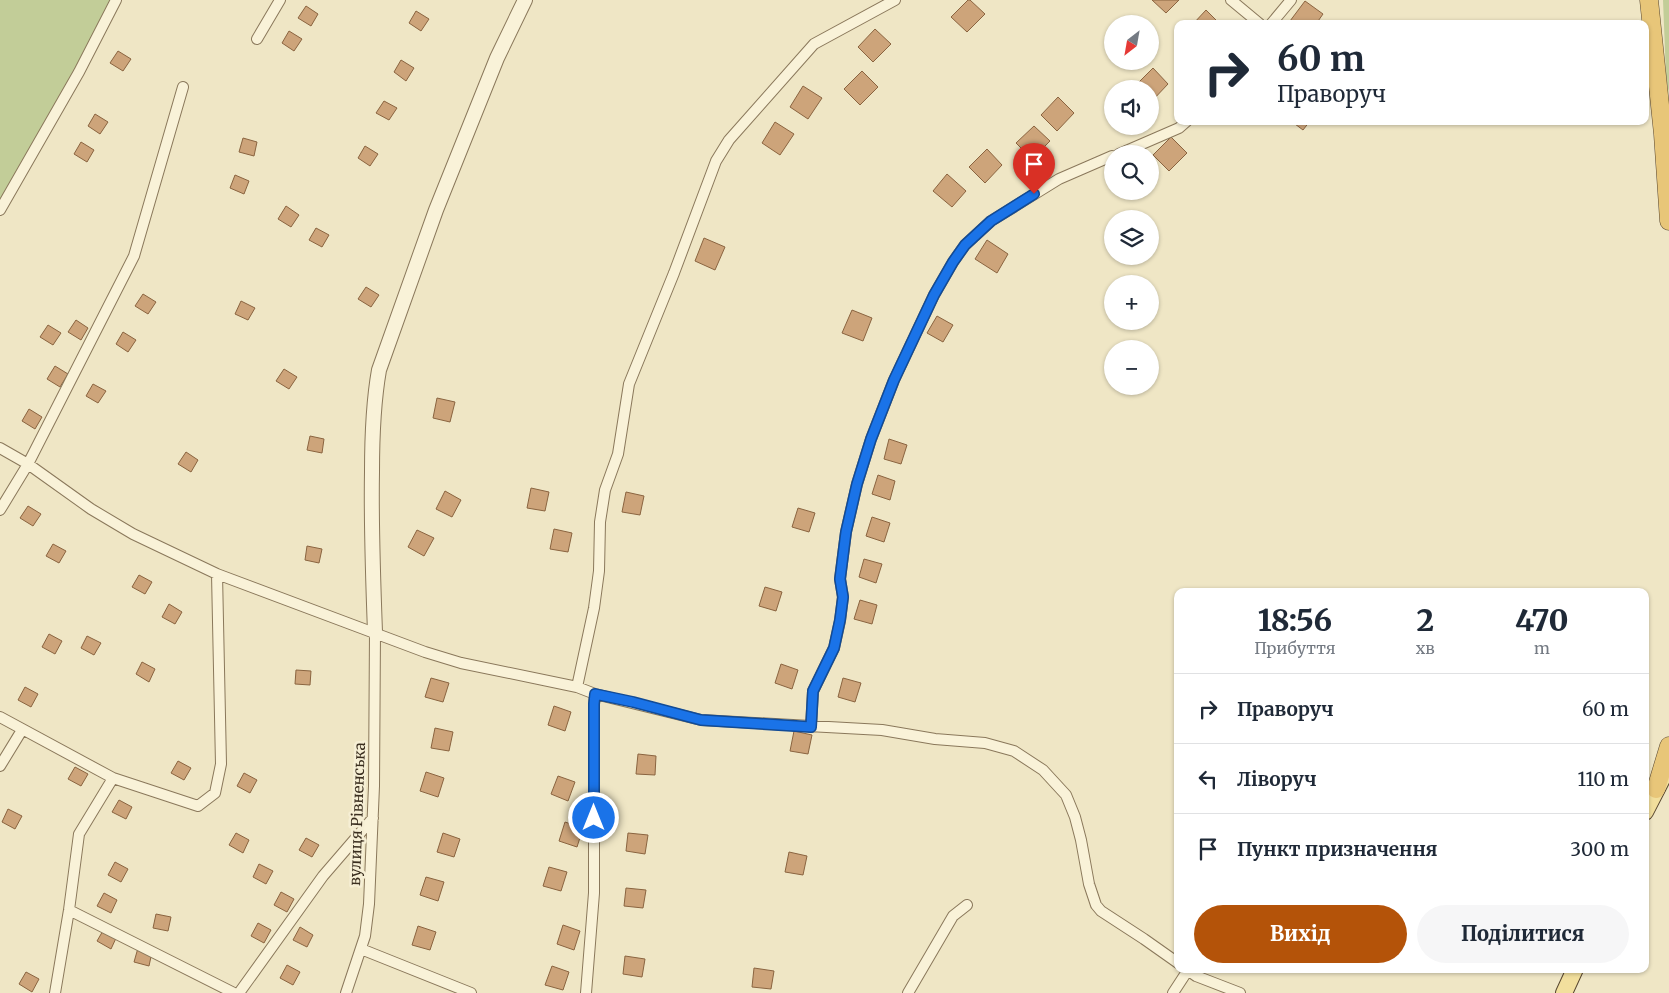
<!DOCTYPE html>
<html lang="uk">
<meta charset="utf-8">
<style>
:root{--surface:#fff;--page:#f6f6f7;--text:#1f2937;--muted:#747a83;--line:#e0e1e3;--accent:#b45309}
body{margin:0;font-family:Merriweather,serif;background:var(--page);color:var(--text);height:100vh;display:flex;flex-direction:column;font-size:19px;white-space:nowrap}
*{box-sizing:border-box;margin:0}
p{font-size:16px;color:var(--muted)}
.icon{flex:none;width:28px;height:28px;fill:none;stroke:currentColor;stroke-width:2;stroke-linecap:round;stroke-linejoin:round}
.map{position:relative;flex:1;overflow:hidden}
.sheet{position:absolute;left:1174px;top:588px;width:475px;height:385px;display:flex;flex-direction:column;background:var(--surface);border-radius:10px;box-shadow:0 1px 4px #0004}
.sheet>*{flex:none}
.guide{position:absolute;left:1174px;top:20px;width:475px;height:105px;border-radius:10px;box-shadow:0 1px 4px #0004;background:#fff;color:var(--text);overflow:hidden}
.needle{width:32px;rotate:211deg}
.controls{position:absolute;left:1104px;top:15px;display:grid;gap:10px}
.controls a{display:grid;place-items:center;width:55px;height:55px;border-radius:50%;background:var(--surface);box-shadow:0 1px 4px #0004;font-size:25px}
.pin{position:absolute;display:grid;place-items:center;width:42px;height:42px;color:#fff;margin:-51px -21px;border-radius:50% 50% 50% 0;rotate:-45deg;box-shadow:0 0 5px #0007}
.pin .icon{rotate:45deg}
.me{position:absolute;width:55px;margin:-28px;rotate:0deg;stroke-linejoin:round;filter:drop-shadow(0 0 4px #0008)}
.turn{display:flex;align-items:center;gap:18px;height:105px;padding:0 20px;font-size:22px}
.turn .icon{width:65px;height:65px;stroke-width:2.5}
.turn b{display:block;font-size:35px;line-height:42px}
.eta{display:flex;justify-content:space-evenly;align-items:center;height:85px;text-align:center}
.eta b{font-size:30px;font-weight:800;line-height:35px}
.action{display:flex;gap:10px;margin-top:auto;padding:10px 20px}
.action a{flex:1;height:58px;border-radius:30px;background:var(--accent);color:#fff;font-size:20px;font-weight:800;line-height:58px;text-align:center}
.action a+a{background:var(--page);color:var(--text)}
ul{padding:0;list-style:none}
li{display:flex;align-items:center;gap:15px;height:70px;padding:0 20px;border-top:1px solid var(--line)}
li div{flex:1}
li b{display:block;font-size:19px}
li em{font-style:normal}
.map>svg:first-child{display:block}
.green{fill:#c2cd98}
.building{fill:#cda47a;stroke:#8a6440}
.lines{fill:none;stroke-linecap:round;stroke-linejoin:round}
.minor-casing{stroke:#8a785b;stroke-width:12}
.tertiary-casing{stroke:#8a785b;stroke-width:16}
.primary-casing{stroke:#58462f;stroke-width:18}
.trunk-casing{stroke:#58462f;stroke-width:19}
.minor{stroke:#f9f2d8;stroke-width:10}
.tertiary{stroke:#f9f2d8;stroke-width:14}
.primary{stroke:#f2df9d;stroke-width:16}
.trunk{stroke:#e8c679;stroke-width:18}
.route-casing{stroke:#114b97;stroke-width:12}
.route{stroke:#1a73e8;stroke-width:9}
.labels{text-anchor:middle;dominant-baseline:central;stroke-width:5;stroke-linejoin:round;paint-order:stroke}
.street-label{font-size:15px;fill:#3a2e1f;stroke:#f6efd5}
</style>
<div class="map">
<svg width="1669" height="993" viewBox="0 0 1669 993">
<rect width="100%" height="100%" fill="#efe6c5"/>
<path class="green" d="M0,0H116L0,210Z
M1663,0H1669V94L1666,76Z"/>
<path class="building" d="M968,0H970L985,14L967,32L951,17Z
M1152,0H1179L1166,13Z
M1305,1L1323,14L1316,24H1293L1290,21Z
M306,6L318,14L311,26L298,18Z
M1206,10L1220,24H1193Z
M416,11L429,19L421,31L409,23Z
M875,29L891,44L873,62L858,47Z
M289,31L302,39L294,51L282,43Z
M118,51L131,59L123,71L110,63Z
M401,60L414,68L406,81L394,72Z
M1153,68L1168,84L1151,102L1150,89H1137L1135,86Z
M862,71L878,87L860,105L844,89Z
M803,86L822,98L808,119L790,107Z
M1058,97L1074,113L1057,131L1041,115Z
M384,101L397,108L389,120L376,113Z
M95,114L108,122L100,134L88,126Z
M1291,121H1310L1303,130Z
M775,122L794,134L780,155L762,143Z
M1034,126L1050,141L1032,159L1016,143Z
M1171,137L1187,153L1169,171L1153,155Z
M243,138L257,142L254,156L239,152Z
M81,142L94,150L87,162L74,154Z
M365,146L378,154L370,166L358,158Z
M987,149L1002,165L985,183L969,167Z
M947,174L966,191L952,207L933,191Z
M235,175L249,181L244,194L230,188Z
M286,206L299,215L291,227L278,219Z
M316,228L329,235L322,247L309,240Z
M704,238L725,247L715,270L695,261Z
M987,240L1008,254L997,273L975,259Z
M366,287L379,295L371,307L358,299Z
M143,294L156,302L148,314L135,306Z
M241,301L255,308L248,320L235,314Z
M852,310L872,318L863,341L842,333Z
M937,316L953,325L943,342L927,333Z
M76,320L88,328L81,340L68,332Z
M48,325L61,333L53,345L40,337Z
M123,332L136,340L128,352L116,344Z
M55,366L68,374L60,387L47,379Z
M284,369L297,377L289,389L276,381Z
M93,384L106,391L98,403L86,396Z
M437,398L455,402L450,422L433,418Z
M29,409L42,417L35,429L22,421Z
M310,436L324,439L322,453L307,450Z
M889,439L907,445L901,464L884,459Z
M186,452L198,460L191,472L178,464Z
M878,475L895,481L890,500L872,494Z
M531,488L549,492L545,511L527,508Z
M445,491L461,500L452,517L436,509Z
M626,492L644,496L640,515L622,512Z
M28,506L41,514L33,526L20,518Z
M798,508L815,513L809,532L792,527Z
M872,517L890,523L884,542L866,536Z
M554,529L572,533L568,552L550,549Z
M417,530L434,538L424,556L408,547Z
M53,544L66,551L59,563L46,556Z
M307,546L322,549L319,563L305,560Z
M864,559L882,564L876,583L859,577Z
M139,575L152,582L145,594L132,587Z
M765,587L782,592L776,611L759,606Z
M860,600L877,605L872,624L854,619Z
M169,604L182,612L175,624L162,617Z
M49,634L62,641L55,654L42,647Z
M87,636L101,643L94,655L81,648Z
M142,662L155,669L149,682L136,674Z
M781,664L798,670L792,689L775,683Z
M296,670L311,671L310,685L295,684Z
M431,678L449,683L443,702L425,697Z
M843,678L861,683L855,702L838,697Z
M25,687L38,694L31,707L18,700Z
M554,706L571,712L565,731L548,725Z
M435,728L453,732L449,751L431,748Z
M794,731L812,735L808,754L790,751Z
M638,754L656,756L655,775L636,774Z
M178,761L191,768L184,780L171,773Z
M75,767L88,774L81,786L68,779Z
M426,772L444,778L438,797L420,791Z
M244,773L257,780L250,793L237,786Z
M558,776L575,782L568,801L551,794Z
M119,800L132,807L126,819L112,812Z
M8,809L22,816L15,829L2,822Z
M565,822L583,828L577,847L559,841Z
M236,833L249,840L243,853L229,845Z
M443,833L460,839L454,857L437,852Z
M628,833L648,835L645,854L626,851Z
M306,838L319,845L312,857L299,850Z
M789,852L807,856L803,875L785,872Z
M115,862L128,869L121,882L108,875Z
M259,864L273,871L266,884L253,877Z
M549,867L567,872L561,891L543,886Z
M426,877L444,882L438,901L420,895Z
M626,888L646,890L643,908L624,906Z
M281,892L294,899L287,912L274,905Z
M104,893L117,900L111,913L97,906Z
M156,914L171,917L168,931L153,928Z
M258,923L271,930L264,943L251,936Z
M563,925L580,931L574,950L557,944Z
M418,926L436,932L430,950L412,945Z
M300,927L313,935L307,947L293,940Z
M104,929L117,936L111,949L97,941Z
M138,948L152,952L149,966L134,962Z
M625,956L645,959L642,977L623,974Z
M287,965L300,972L293,985L280,978Z
M552,966L569,972L563,990L545,985Z
M754,968L774,971L771,989L752,987Z
M26,972L39,979L32,992L19,984Z"/>
<g class="lines">
<g class="minor-casing">
<path id="minor" d="M1231,0L1260,24
M1271,24L1291,0
M257,39L280,0
M1119,154L1179,128L1187,121
M0,210L79,72L116,0
M0,448L28,464L91,509L133,534L217,574L425,652L461,663L577,687L594,608L599,571L600,522L605,490L618,454L629,384L674,273L716,161L729,140L814,44L895,0
M0,510L28,464L134,256L183,87
M577,687L595,694L701,720L882,730L935,739L985,743L1014,751L1043,770L1066,795L1075,817L1081,840L1089,884L1096,905L1101,911L1144,939L1178,963
M0,717L113,778
M811,727L813,691L834,648L840,621L843,597L840,579L846,532L857,484L871,439L894,380L934,295L953,262L965,245L991,221L1059,179L1112,156
M0,766L22,730
M69,910L234,993
M361,949L471,993
M1186,969L1196,976L1240,993
M55,993L69,910L79,834L113,778L198,806L215,793L221,764L217,574
M239,993L323,876L373,818
M346,993L365,936L369,904L374,786L375,632
M586,993L594,893V704L595,694
M908,993L953,916L967,905
M1173,993L1188,970"/>
</g>
<g class="tertiary-casing">
<path id="tertiary" d="M375,632C373,579 371,526 372,472C372,438 373,404 379,370L436,210L497,58L525,0"/>
</g>
<g class="primary-casing">
<path id="primary" d="M1645,812L1663,777
M1564,993L1575,969"/>
</g>
<g class="trunk-casing">
<path id="trunk" d="M1649,0L1663,134L1669,221
M1656,789L1669,746"/>
</g>
<use href="#minor" class="minor"/>
<use href="#tertiary" class="tertiary"/>
<use href="#primary" class="primary"/>
<use href="#trunk" class="trunk"/>
</g>
<g class="lines">
<g class="route-casing">
<path id="route" d="M594,818V704L595,694L633,702L701,720L811,727L813,691L834,648L840,620L843,597L840,579L846,532L857,484L871,439L894,380L934,295L953,262L965,245L991,221L1034,194"/>
</g>
<use href="#route" class="route"/>
</g>
<g class="labels">
<g class="street-label">
<text transform="translate(357 814) rotate(-88)">вулиця Рівненська</text>
</g>
</g>
</svg>
<div class="controls">
<a><svg class="needle" viewBox="-14 -14 28 28"><path d="M0-13l5 13h-10z" fill="#e53935"/><path d="M0 13l5-13h-10z" fill="#747a83"/></svg></a>
<a><svg class="icon" aria-label="sound" viewBox="0 0 24 24"><path d="M4 9h4l5-4v14l-5-4H4zM17 9q2 3 0 6"/></svg></a>
<a><svg class="icon" aria-label="search" viewBox="0 0 24 24"><circle cx="10" cy="10" r="6"/><path d="M15 15l6 6"/></svg></a>
<a><svg class="icon" aria-label="layers" viewBox="0 0 24 24"><path d="M12 4l9 5-9 5-9-5zM3 14l9 5 9-5"/></svg></a>
<a>+</a>
<a>−</a>
</div>
<div class="pin" style="left:1034px;top:194px;background:#d93025"><svg class="icon" aria-label="arrive" viewBox="0 0 24 24"><path d="M6 21V4h12l-3 4 3 4H6"/></svg></div>
<svg class="me" style="left:594px;top:818px" viewBox="-20 -20 40 40"><circle r="17" fill="#1a73e8" stroke="#fff" stroke-width="3"/><path d="M0-11L8 9 0 5-8 9z" fill="#fff"/></svg>
<div class="guide">
<div class="turn"><svg class="icon" aria-label="right" viewBox="0 0 24 24"><path d="M7 20v-9h11M14 6l5 5-5 5"/></svg><div><b>60 m</b>Праворуч</div></div>
</div>
<section class="sheet">
<div class="eta">
<div><b>18:56</b><p>Прибуття</p></div>
<div><b>2</b><p>хв</p></div>
<div><b>470</b><p>m</p></div>
</div>
<ul>
<li><svg class="icon" aria-label="right" viewBox="0 0 24 24"><path d="M7 20v-9h11M14 6l5 5-5 5"/></svg><div><b>Праворуч</b></div><em>60 m</em></li>
<li><svg class="icon" aria-label="left" viewBox="0 0 24 24"><path d="M17 20v-9H6M10 6l-5 5 5 5"/></svg><div><b>Ліворуч</b></div><em>110 m</em></li>
<li><svg class="icon" aria-label="arrive" viewBox="0 0 24 24"><path d="M6 21V4h12l-3 4 3 4H6"/></svg><div><b>Пункт призначення</b></div><em>300 m</em></li>
</ul>
<div class="action"><a>Вихід</a><a>Поділитися</a></div>
</section>
</div>
